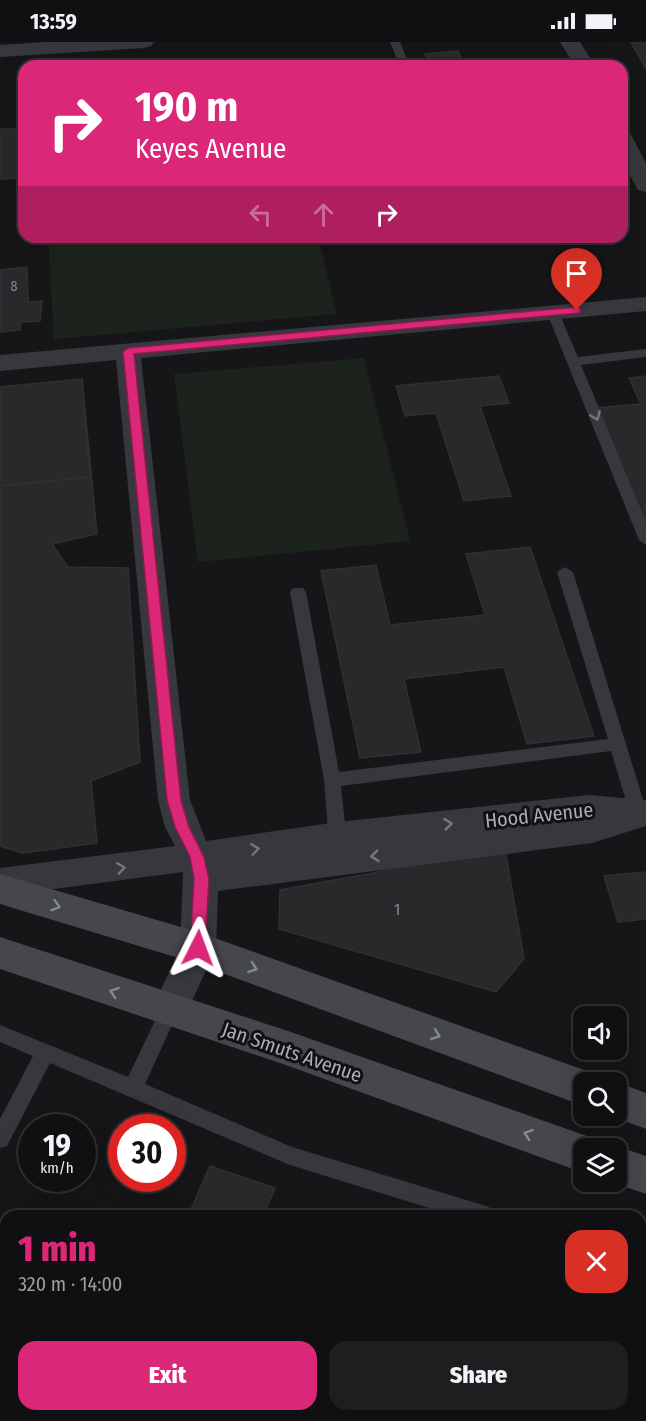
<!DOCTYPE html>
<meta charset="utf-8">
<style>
:root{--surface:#101012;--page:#1e1e20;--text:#f1f3f6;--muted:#9c9d9f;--line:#303032;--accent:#db2777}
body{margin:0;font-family:"Fira Sans Condensed",sans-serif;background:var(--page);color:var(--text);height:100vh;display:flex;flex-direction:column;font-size:22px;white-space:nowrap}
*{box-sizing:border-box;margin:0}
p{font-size:20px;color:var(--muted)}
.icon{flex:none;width:33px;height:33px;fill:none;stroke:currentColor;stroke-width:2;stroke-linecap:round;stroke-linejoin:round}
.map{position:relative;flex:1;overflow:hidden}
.panel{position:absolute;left:0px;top:1168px;width:646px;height:212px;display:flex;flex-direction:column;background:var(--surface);border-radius:18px 18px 0 0;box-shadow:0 6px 24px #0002,0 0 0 2px var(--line)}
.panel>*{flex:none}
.hud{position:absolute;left:18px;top:18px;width:610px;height:183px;border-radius:18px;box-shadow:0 6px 24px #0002,0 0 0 2px var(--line);background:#db2777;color:#fff;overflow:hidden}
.tools{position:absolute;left:573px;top:964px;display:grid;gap:12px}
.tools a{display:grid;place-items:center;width:54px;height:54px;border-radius:12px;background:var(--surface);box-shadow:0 6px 24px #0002,0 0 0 2px var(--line);font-size:30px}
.speed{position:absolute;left:18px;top:1072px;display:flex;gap:12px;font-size:30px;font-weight:700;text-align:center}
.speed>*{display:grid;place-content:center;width:78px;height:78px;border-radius:50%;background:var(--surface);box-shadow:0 6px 24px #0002,0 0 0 2px var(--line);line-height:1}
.speed small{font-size:15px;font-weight:400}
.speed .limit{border:9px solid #d22;background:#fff;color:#111}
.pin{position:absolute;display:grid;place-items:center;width:51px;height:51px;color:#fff;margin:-62px -26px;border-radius:50% 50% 50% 0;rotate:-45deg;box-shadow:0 0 6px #0007}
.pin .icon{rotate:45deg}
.me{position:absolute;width:66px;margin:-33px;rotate:3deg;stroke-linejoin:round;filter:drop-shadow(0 0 4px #0008)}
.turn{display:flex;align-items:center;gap:21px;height:126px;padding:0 18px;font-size:27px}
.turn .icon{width:78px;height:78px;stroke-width:2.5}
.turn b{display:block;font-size:42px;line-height:51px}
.lanes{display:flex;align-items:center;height:57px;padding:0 18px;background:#0003;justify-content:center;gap:30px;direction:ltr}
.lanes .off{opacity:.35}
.round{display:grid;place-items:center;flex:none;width:63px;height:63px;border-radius:18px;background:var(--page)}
.overview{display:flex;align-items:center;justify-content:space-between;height:102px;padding:0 18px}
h1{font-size:36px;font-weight:800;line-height:45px;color:var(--accent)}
.cta{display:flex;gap:12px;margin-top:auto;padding:12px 18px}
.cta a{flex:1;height:69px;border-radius:18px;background:var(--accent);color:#fff;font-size:24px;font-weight:800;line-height:69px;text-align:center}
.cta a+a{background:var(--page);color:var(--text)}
.status{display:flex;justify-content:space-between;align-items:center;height:42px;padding:0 30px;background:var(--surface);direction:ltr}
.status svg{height:16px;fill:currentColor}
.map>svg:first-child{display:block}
.green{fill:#1c231d}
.building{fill:#29292c;stroke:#303034;stroke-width:1.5}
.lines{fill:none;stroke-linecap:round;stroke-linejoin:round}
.service{fill:#37383d;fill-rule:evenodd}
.minor{fill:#37383d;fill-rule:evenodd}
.secondary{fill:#45474d;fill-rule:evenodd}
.oneway{stroke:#757881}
.oneway2{stroke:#858993}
.route{fill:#db2777;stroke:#8e194d;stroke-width:1.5}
.labels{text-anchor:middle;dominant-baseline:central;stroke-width:6;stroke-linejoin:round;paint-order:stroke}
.far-number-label{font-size:14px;fill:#888b94}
.number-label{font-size:16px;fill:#888b94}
.street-label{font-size:20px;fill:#a8adb8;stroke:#111113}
</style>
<div class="status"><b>13:59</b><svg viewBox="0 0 49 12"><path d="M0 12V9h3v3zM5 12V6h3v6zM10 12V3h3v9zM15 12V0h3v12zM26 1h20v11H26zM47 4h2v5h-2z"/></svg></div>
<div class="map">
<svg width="646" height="1379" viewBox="0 0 646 1379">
<rect width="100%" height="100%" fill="#161618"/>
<path class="green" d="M48,195H318L337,272L54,297Z
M364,316L410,499L198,520L174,332Z"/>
<path class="building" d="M631,0H646V27Z
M458,9L464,24H430L425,12Z
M193,19L194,24L141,22Z
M524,20L526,24H470Z
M382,21L383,24H334Z
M0,87H24V136L0,137Z
M27,225L28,260L42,259L40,279L21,280L20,288L0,290V228Z
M499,334L509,361L480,364L511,454L464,459L436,371L405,374L396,344Z
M646,334V481L596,366L641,362L629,336Z
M82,337L97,492L52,502L68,525L128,526L140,720L91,739L97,801L22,811L0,804V345Z
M82,337L90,435L0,444V345Z
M530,505L594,694L527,702L504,625L404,637L421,710L360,716L321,529L376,523L390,583L485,573L466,512Z
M505,807L524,917L496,950L279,887L280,848Z
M646,830V877L618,880L604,834Z
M210,1124L275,1146L263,1174H188Z
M313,1374H393L392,1379H311Z"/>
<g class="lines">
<path class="service" d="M390,0H400L410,24H400Z
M553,267L559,271L578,315L646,307V315L581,323L646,480V503L639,498L547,271Z
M565,525L573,530L646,767L645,777L639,779L633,777L630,772L611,709L341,744L347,801L344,806L338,808L332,806L329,801L324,738L290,550L293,546H303L306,550L339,730L608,697L557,530Z
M170,960L177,962L179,968L145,1042L292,1105L486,1164L493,1167L496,1174H455L290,1123L50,1021L7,1104L0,1106V1077L33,1014L0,1000V983L128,1035L163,962Z
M459,1374H481L479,1379H457Z"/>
<path class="minor" d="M47,0H154L151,4L144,6L0,15V3Z
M560,0H580L595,24H575Z
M622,90L630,91L646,121V150L638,148L622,119Z
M646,255V269L141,316L190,758L206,799L338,780L589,753L646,758V784L592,801L218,849L216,906L183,979L170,984L157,979L152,968L180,906L183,830L0,854V826L175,804L165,785L158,758L116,318L0,329V313Z"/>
<path class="secondary" d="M0,832L198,890L584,1028L598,1033L601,1041H584V1064L195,921L0,862Z
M0,895L288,989L584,1093L598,1099L602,1107H584V1131L283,1022L0,927Z
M616,1040L646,1051V1087L611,1074H616V1041H613Z
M616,1104L646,1114V1152L611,1140H616V1107H608Z"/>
</g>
<defs><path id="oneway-chevron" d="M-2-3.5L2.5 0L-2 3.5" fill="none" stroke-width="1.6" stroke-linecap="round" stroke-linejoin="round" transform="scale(1.5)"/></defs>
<g class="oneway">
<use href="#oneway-chevron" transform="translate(596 374) rotate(68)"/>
<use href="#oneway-chevron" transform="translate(448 782) rotate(-6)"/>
<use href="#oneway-chevron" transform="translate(255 807) rotate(-8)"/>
<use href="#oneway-chevron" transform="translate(375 814) rotate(174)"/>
<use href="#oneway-chevron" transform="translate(121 826) rotate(-8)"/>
</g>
<g class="oneway2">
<use href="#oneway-chevron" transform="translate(56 864) rotate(17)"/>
<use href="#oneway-chevron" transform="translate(253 926) rotate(20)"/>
<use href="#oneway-chevron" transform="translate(114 950) rotate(-161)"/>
<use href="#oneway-chevron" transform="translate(436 993) rotate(20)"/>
<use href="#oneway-chevron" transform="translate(528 1092) rotate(-161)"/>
</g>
<path class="route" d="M577,265L580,266V271L134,312L181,758L189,785L204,815L209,837L205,906L203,911L198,913L192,911L190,906L194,837L190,815L175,785L167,758L123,310L128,306Z"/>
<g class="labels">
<g class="far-number-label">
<text x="14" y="244">8</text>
</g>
<g class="number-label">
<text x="397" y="867">1</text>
</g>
<g class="street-label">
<text transform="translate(539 773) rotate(-6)">Hood Avenue</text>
<text transform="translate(292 1010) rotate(19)">Jan Smuts Avenue</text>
</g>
</g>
</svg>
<div class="tools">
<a><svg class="icon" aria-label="sound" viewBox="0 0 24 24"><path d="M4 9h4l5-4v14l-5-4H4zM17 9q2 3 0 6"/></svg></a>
<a><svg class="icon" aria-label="search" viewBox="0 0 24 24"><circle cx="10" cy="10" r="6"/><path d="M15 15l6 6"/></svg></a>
<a><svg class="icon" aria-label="layers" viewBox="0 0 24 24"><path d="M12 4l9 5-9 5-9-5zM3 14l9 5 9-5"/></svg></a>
</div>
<div class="speed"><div>19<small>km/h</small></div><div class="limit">30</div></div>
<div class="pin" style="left:577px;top:268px;background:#d93025"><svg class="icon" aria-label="arrive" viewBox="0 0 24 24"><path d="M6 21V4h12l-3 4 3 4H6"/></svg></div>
<svg class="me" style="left:198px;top:906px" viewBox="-20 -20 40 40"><path d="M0-17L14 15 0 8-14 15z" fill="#db2777" stroke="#fff" stroke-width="4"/></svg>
<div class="hud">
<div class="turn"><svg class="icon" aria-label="right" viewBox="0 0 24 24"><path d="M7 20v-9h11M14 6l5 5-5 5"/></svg><div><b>190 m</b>Keyes Avenue</div></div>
<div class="lanes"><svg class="icon off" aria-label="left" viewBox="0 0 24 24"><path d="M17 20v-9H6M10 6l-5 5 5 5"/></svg><svg class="icon off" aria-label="ahead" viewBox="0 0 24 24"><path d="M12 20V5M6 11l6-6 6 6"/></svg><svg class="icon" aria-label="right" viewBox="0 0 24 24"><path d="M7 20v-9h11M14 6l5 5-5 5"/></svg></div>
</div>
<section class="panel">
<div class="overview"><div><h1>1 min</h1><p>320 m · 14:00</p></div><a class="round" style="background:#d93025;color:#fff"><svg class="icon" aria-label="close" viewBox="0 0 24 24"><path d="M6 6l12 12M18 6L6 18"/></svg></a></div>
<div class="cta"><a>Exit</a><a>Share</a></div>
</section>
</div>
